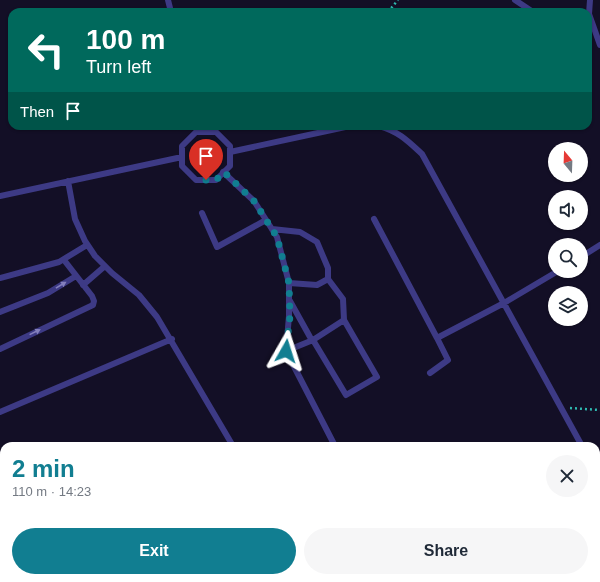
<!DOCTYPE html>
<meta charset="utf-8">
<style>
:root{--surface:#fff;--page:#f6f6f7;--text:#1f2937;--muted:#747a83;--accent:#117e91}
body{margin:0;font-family:Arial,sans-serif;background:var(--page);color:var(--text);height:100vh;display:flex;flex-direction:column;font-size:15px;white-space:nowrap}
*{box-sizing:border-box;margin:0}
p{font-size:13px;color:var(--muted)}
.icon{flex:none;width:22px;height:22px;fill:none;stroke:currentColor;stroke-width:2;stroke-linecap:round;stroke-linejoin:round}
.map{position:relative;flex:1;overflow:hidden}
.side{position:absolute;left:0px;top:442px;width:600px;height:140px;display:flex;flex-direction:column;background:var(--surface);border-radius:12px 12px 0 0;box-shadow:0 1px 3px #0004}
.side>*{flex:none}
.banner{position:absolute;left:8px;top:8px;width:584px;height:122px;border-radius:12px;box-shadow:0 1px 3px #0004;background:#00695c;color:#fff;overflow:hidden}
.needle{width:26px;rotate:341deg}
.buttons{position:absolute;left:548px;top:142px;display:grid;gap:8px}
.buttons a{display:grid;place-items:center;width:40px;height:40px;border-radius:50%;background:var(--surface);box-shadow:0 1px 3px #0004;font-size:20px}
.pin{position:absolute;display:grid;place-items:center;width:34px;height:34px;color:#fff;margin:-41px -17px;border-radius:50% 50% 50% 0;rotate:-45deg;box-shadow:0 0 4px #0007}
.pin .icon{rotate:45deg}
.me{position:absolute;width:44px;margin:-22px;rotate:6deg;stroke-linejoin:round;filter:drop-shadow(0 0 3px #0008)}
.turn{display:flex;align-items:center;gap:14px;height:84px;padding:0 12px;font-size:18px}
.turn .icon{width:52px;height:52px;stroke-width:2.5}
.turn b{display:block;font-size:28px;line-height:34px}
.then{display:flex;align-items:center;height:38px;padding:0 12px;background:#0003;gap:8px;font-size:15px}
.round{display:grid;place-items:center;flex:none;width:42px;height:42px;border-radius:21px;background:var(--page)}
.summary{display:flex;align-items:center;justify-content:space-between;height:68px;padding:0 12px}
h1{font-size:24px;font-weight:600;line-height:30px;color:var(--accent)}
.button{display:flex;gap:8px;margin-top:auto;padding:8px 12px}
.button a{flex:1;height:46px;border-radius:24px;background:var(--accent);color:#fff;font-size:16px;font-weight:600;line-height:46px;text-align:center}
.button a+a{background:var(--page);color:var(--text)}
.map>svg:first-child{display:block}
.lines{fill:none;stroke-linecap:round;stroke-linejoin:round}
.path{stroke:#2fb8b0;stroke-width:2.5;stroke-dasharray:2 3;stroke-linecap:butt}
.service{stroke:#3d3a85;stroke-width:6}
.oneway{fill:#837fbc}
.route{stroke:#117e91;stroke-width:7;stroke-dasharray:0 12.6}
</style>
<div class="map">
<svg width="600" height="582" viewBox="0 0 600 582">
<rect width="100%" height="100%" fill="#130f26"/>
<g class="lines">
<path class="path" d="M388,12L398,0
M570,408L600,410"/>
<path class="service" d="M168,0L171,12
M515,0L533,12
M590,0L589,14L600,45
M379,126C398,131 408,141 422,154L582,446
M196,132H216L230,146V166L216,180H196L182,166V146Z
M230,152L350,126
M223,172L254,201L277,237L289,283V316L286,351L335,446
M68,181L75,219L85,241L95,256L112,273L139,295L157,317L233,446
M0,196L182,157
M202,213L217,247L266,220
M374,219L437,338L504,303L558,271
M272,229L300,232L317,242L328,268V279L317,285L289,283
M581,257L600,245
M0,278L59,262L87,245
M328,279L343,299L344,320
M83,285L105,266
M0,312L48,293L76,276
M0,349L93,305L94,301L92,296L64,260
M286,351L313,340L344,320L377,377L346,395L313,340L310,337L290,301
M430,373L448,360L437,338
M0,412L172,339
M596,471L600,478
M309,578L311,582
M406,578L408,582
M457,582L465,578"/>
</g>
<defs><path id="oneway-solid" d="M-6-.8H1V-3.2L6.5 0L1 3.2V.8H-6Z"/></defs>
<g class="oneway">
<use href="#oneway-solid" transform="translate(61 285) rotate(-31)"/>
<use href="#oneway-solid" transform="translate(35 332) rotate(-26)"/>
</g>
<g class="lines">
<path class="route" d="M206,180H216L224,172L254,201L277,237L289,283L290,316L286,351"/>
</g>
</svg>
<div class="buttons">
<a><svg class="needle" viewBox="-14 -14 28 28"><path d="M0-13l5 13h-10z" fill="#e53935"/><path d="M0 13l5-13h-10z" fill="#747a83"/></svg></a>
<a><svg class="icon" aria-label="sound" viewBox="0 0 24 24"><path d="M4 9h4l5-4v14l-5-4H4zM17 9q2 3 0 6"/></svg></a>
<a><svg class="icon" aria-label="search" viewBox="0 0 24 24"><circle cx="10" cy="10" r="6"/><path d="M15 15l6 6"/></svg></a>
<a><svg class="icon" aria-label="layers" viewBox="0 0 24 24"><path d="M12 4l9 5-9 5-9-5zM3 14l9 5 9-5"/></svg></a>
</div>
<div class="pin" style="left:206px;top:180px;background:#d93025"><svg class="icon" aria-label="arrive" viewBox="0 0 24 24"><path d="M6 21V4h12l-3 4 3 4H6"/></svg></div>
<svg class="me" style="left:286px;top:351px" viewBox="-20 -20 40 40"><path d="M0-17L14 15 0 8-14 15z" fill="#117e91" stroke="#fff" stroke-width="4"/></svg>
<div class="banner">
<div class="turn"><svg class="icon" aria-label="left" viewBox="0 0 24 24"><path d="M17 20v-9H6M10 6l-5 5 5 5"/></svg><div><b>100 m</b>Turn left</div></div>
<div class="then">Then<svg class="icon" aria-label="arrive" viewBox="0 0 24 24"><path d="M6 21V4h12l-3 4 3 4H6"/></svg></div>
</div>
<section class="side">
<div class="summary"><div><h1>2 min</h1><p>110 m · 14:23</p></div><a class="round"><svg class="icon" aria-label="close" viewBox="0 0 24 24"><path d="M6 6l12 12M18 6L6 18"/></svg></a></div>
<div class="button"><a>Exit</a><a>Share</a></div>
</section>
</div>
